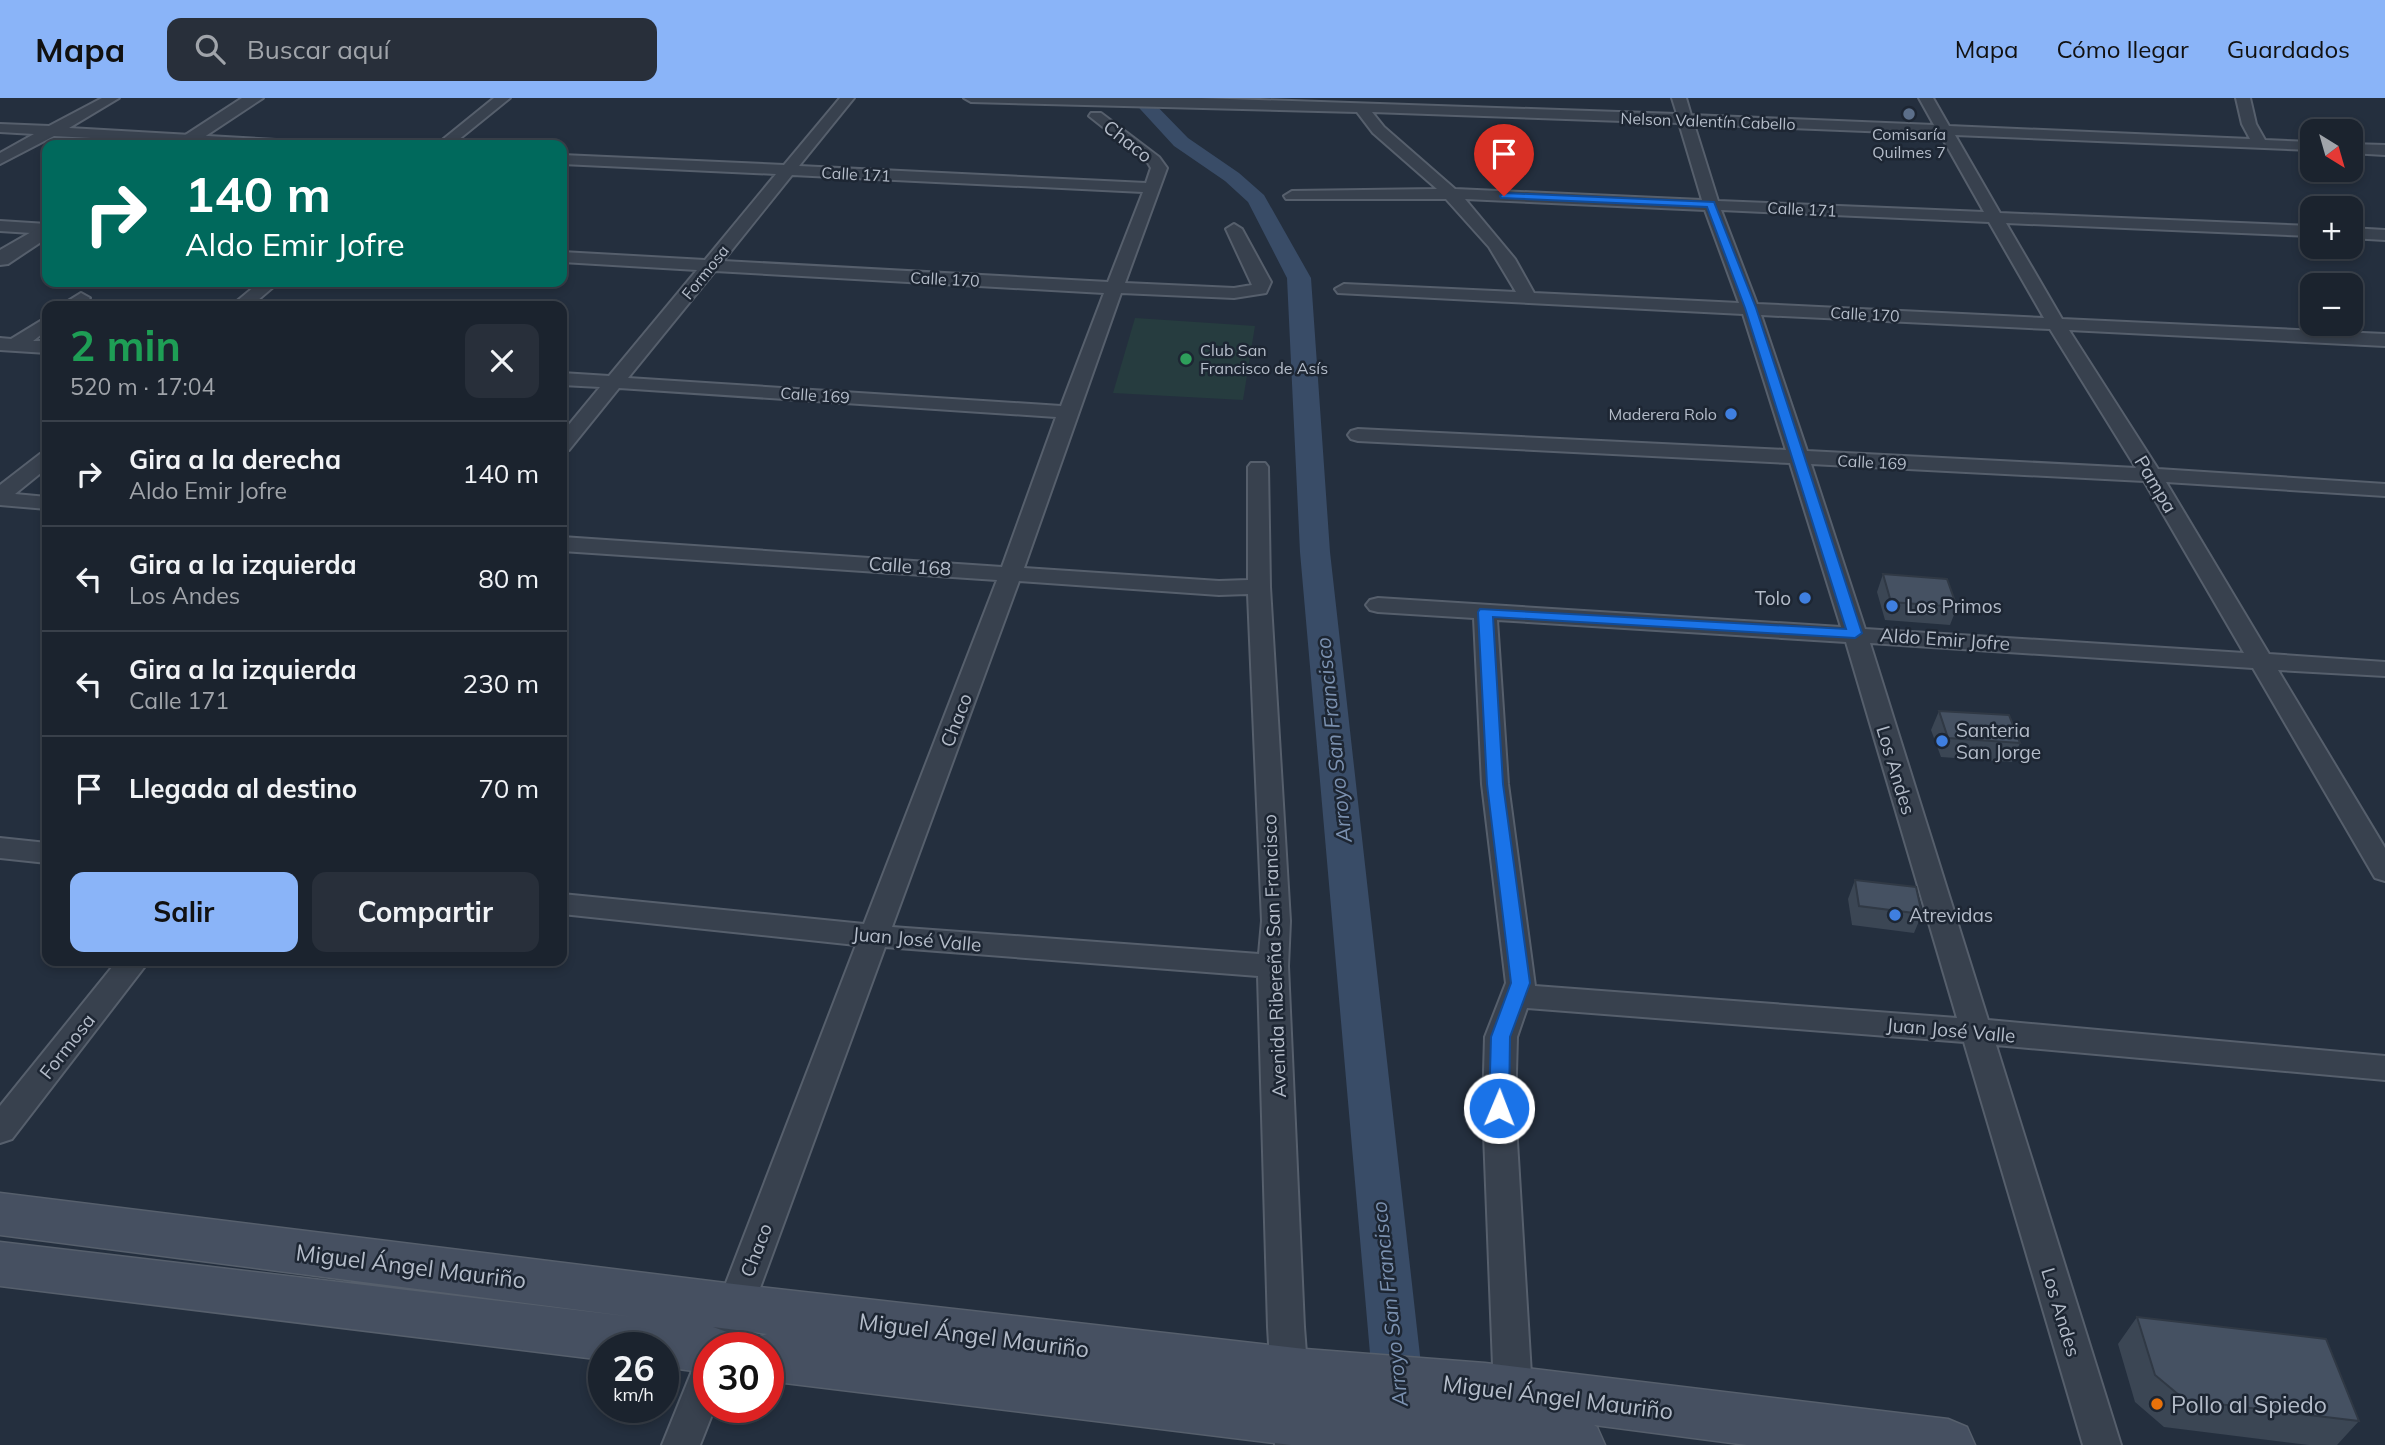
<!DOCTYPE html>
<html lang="es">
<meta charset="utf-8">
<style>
:root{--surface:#1b232e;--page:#282f3a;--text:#f1f3f6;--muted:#a0a4aa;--line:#39404a;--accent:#8ab4f8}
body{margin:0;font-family:Mulish,sans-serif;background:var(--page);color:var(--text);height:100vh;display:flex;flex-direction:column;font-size:26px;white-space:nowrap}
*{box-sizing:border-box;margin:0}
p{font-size:23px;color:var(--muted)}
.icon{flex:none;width:38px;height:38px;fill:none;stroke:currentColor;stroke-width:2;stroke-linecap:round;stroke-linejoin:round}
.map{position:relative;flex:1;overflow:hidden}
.side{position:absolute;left:42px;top:203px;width:525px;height:665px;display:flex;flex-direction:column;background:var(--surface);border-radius:14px;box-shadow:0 4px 10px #0003,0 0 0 2px var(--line)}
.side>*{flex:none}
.banner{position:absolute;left:42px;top:42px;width:525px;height:147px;border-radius:14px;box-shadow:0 4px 10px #0003,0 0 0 2px var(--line);background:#00695c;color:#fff;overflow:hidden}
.needle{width:46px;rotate:143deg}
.tools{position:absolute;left:2300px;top:21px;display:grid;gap:14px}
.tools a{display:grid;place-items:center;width:63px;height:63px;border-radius:14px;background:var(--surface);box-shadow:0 4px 10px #0003,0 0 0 2px var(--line);font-size:35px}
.speed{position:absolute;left:588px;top:1234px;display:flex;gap:14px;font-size:35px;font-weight:700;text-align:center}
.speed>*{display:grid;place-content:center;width:91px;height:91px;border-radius:50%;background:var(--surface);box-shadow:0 4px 10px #0003,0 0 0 2px var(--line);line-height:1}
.speed small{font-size:18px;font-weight:400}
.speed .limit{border:10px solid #d22;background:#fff;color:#111}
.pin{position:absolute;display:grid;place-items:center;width:60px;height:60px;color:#fff;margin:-72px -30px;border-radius:50% 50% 50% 0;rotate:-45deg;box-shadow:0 0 7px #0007}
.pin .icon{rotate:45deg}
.me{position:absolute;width:77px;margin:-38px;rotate:1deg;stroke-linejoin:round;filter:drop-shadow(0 0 5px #0008)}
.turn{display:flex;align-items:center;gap:24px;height:147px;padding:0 28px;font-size:32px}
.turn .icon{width:91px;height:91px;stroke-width:2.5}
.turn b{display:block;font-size:49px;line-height:60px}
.round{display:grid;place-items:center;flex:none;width:74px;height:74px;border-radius:14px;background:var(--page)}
.head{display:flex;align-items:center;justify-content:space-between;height:119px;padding:0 28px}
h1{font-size:42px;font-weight:700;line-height:52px;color:#1e9e55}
.action{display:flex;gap:14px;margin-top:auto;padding:14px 28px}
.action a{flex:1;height:80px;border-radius:14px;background:var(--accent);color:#111;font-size:28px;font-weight:700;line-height:80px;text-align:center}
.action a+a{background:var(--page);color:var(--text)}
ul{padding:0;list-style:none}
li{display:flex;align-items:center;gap:21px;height:105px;padding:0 28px;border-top:2px solid var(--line)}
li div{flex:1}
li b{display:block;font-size:26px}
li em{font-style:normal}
header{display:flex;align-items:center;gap:42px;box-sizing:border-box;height:98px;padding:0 35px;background:var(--accent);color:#111}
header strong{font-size:33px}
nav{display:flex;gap:38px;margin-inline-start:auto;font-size:24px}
.search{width:490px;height:63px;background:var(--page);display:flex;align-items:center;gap:18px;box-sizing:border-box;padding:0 24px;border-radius:14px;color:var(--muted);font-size:26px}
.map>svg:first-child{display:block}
.green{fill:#263c3f}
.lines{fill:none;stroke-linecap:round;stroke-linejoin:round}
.canal{fill:#394c67;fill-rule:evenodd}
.minor-casing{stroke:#565f6c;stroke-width:4}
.tertiary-casing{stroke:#565f6c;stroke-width:4}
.secondary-casing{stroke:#565f6c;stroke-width:3}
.minor{fill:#38414e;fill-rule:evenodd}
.tertiary{fill:#38414e;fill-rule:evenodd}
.secondary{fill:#465061;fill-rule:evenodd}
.wall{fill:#3b4654}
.building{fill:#455162;stroke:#303945;stroke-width:2}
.route{fill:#1a73e8;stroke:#114b97;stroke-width:2}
.service-dot{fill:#5c6f8a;stroke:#1d2633;stroke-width:2.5}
.leisure-dot{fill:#2e9e5b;stroke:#1d2633;stroke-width:2.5}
.shop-dot{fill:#3f7fe0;stroke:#1d2633;stroke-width:2.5}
.food-dot{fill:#e8710a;stroke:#1d2633;stroke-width:2.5}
.labels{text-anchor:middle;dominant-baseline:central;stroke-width:5;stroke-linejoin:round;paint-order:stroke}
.far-street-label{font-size:16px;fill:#b4bcc9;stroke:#1d2633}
.far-poi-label{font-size:16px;fill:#b4bcc9;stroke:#1d2633}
.street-label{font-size:19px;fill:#b4bcc9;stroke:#1d2633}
.poi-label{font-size:19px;fill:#b4bcc9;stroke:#1d2633;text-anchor:start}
.water-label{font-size:21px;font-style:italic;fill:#7c92b1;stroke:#1d2633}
.near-street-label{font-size:23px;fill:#b4bcc9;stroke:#1d2633}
.near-poi-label{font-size:23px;fill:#b4bcc9;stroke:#1d2633;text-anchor:start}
</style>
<header>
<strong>Mapa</strong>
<div class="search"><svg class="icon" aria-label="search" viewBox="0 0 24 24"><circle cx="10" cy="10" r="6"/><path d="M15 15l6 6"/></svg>Buscar aquí</div>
<nav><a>Mapa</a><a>Cómo llegar</a><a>Guardados</a></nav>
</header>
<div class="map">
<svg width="2385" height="1347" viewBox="0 0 2385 1347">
<rect width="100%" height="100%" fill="#242f3e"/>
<path class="green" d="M1135,220L1255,228L1243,302L1113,295Z"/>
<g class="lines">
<path class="canal" d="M1130,0H1149L1188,40L1239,75L1264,97L1311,180L1330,454L1430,1347H1378L1300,454L1287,180L1248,104L1225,83L1174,48Z"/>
<g class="minor-casing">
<path id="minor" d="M102,0H119L69,30L294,43L301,47H221L54,38L0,66V55L34,36L0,34V26L49,28Z
M494,0H510L452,47H436Z
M840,0H854L799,68L1146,85L1151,70L1148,65L1089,18L1091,15H1101L1159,59L1167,70L1125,185L1234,190L1252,187L1226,131L1234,126L1242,131L1271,184L1266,195L1234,200L1121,195L1024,470L1219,483L1248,482V369L1251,365H1265L1268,369L1270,489L1290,823L1288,868L1304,1229L1313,1347H1275L1268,1229L1258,878L885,849L738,1250H709V1309H715L700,1347H662L696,1263L705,1259L701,1250L856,847L562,816V796L864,826L997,482L562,453V439L1002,469L1056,319L619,290L569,352L562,354V335L600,289L562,287V275L609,278L697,172L562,164V154L705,162L776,76L562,66V57L784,67ZM792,77L1143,94L1108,184L723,163ZM715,173L1104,195L1061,308L628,280ZM1019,483L1219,497L1248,496L1262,823L1259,856L892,829Z
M964,0H1201L1677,16L1672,0H1686L1691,17L1934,27L1919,0H1933L1949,28L2250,41L2242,26L2236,0H2250L2256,26L2265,42L2312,44V52L1955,37L2000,115L2312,128V138L2006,125L2062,221L2385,236V248L2069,232L2158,371L2385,386V398L2166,384L2269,556L2385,564V578L2278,572L2385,750V783L2375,780L2253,570L1870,545L1988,922L2385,958V982L1996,947L2121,1347H2083L1964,944L1527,910L1517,939L1515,1010L1532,1293L1531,1347H1493L1494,1293L1483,1010L1485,939L1506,885L1482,686L1474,520L1378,514L1370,512L1366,507L1370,502L1378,500L1841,529L1790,365L1358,343L1351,341L1348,337L1351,333L1358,331L1786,352L1743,216L1338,195L1335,191L1344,186L1516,194L1489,149L1446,101H1286L1284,98L1292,93L1437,91L1373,35L1357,14L971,4ZM1372,14L1679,25L1702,102L1455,91L1384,29ZM1694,26L1940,36L1984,114L1718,103ZM1465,101L1705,112L1739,205L1534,195L1515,161ZM1721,112L1989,124L2044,220L1757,206ZM1761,217L2050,231L2136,370L1807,353ZM1811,366L2144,383L2244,555L1865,531ZM1497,522L1846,544L1957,920L1535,888L1508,686Z
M2350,46L2385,47V57L2350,55Z
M0,123L47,126V136L0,133Z
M2350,130L2385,132V142L2350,140Z
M260,184H279L251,208H231Z
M81,195L90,200L81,208H60Z
M47,219V232L33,243H47V255L0,252V240L11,241Z
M47,354V370L15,396L47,399V411L0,407V387L40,356Z
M0,740L47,745V765L0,760Z
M117,863H149L12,1041L0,1045V1008Z"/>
</g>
<g class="tertiary-casing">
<path id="tertiary" d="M242,0H263L192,47H170Z
M47,125V140L8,166L0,167V152Z"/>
</g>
<g class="secondary-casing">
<path id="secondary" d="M0,1095L734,1186L1305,1251L1485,1265L1948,1321L1967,1329L1975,1347H1747L1594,1327L1597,1329L1605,1347H1291L768,1283V1250H746L750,1242L767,1236L713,1229L727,1234L734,1250H709V1275L663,1269V1250H604V1262L0,1188V1144L634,1219L0,1137Z"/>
</g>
<use href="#minor" class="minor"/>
<use href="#tertiary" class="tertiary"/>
<use href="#secondary" class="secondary"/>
</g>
<path class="wall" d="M1883,476L1957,509L1950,527L1885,522L1877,494Z
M1939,613L2020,645L2012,664L1941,659L1931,632Z
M1855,782L1922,816L1914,835L1852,827L1848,801Z
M2137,1219L2359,1323L2337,1347H2309L2164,1329L2135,1304L2118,1246Z"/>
<path class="building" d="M1883,476L1947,481L1957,509L1891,504Z
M1939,613L2009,617L2020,645L1948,640Z
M1855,782L1916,789L1922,816L1859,808Z
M2137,1219L2326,1241L2359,1323L2185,1302L2155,1277Z"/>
<path class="route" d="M1504,95L1714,104L1756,210L1862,535L1855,540L1493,519L1503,686L1530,885L1510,939L1509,1010L1506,1016L1499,1018L1492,1016L1489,1010L1491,939L1511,885L1487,686L1478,514L1480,511L1846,531L1745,210L1707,109L1501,100L1500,98Z"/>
<circle class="service-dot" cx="1909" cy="16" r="7"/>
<circle class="leisure-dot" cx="1186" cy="261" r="7"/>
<g class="shop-dot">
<circle cx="1731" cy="316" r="7"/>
<circle cx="1805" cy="500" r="7"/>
<circle cx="1892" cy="508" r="7"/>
<circle cx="1942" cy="643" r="7"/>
<circle cx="1895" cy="817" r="7"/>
</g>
<circle class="food-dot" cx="2157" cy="1306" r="7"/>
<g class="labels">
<g class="far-street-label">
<text transform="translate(1708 23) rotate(2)">Nelson Valentín Cabello</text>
<text transform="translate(856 76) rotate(3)">Calle 171</text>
<text transform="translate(1802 111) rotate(3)">Calle 171</text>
<text transform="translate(705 174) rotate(-51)">Formosa</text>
<text transform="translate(945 181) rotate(3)">Calle 170</text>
<text transform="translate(1865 216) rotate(3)">Calle 170</text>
<text transform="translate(815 297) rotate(4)">Calle 169</text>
<text transform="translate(1872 364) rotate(3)">Calle 169</text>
</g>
<g class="far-poi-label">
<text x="1909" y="36">Comisaría<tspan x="1909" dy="18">Quilmes 7</tspan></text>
<text x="1200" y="252" text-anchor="start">Club San<tspan x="1200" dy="18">Francisco de Asís</tspan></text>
<text x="1717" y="316" text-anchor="end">Maderera Rolo</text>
</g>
<g class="street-label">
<text transform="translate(1128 43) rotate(38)">Chaco</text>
<text transform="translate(2156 386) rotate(59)">Pampa</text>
<text transform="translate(910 468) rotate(4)">Calle 168</text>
<text transform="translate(1945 541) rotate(4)">Aldo Emir Jofre</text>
<text transform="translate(956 622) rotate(-69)">Chaco</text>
<text transform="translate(1896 672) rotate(73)">Los Andes</text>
<text transform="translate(917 841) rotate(5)">Juan José Valle</text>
<text transform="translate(1274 858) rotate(-92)">Avenida Ribereña San Francisco</text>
<text transform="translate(1951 932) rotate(5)">Juan José Valle</text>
<text transform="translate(67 948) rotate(-52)">Formosa</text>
<text transform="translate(756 1152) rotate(-69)">Chaco</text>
<text transform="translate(2061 1214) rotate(73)">Los Andes</text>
</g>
<g class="poi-label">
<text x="1791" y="500" text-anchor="end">Tolo</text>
<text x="1906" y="508">Los Primos</text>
<text x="1956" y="632">Santeria<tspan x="1956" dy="22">San Jorge</tspan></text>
<text x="1909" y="817">Atrevidas</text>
</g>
<g class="water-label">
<text transform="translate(1333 642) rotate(-96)">Arroyo San Francisco</text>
<text transform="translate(1389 1206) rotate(-96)">Arroyo San Francisco</text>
</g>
<g class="near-street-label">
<text transform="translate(411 1168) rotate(7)">Miguel Ángel Mauriño</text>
<text transform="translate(974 1237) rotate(7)">Miguel Ángel Mauriño</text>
<text transform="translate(1558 1299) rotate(7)">Miguel Ángel Mauriño</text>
</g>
<g class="near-poi-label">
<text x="2171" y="1306">Pollo al Spiedo</text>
</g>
</g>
</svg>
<div class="tools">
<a><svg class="needle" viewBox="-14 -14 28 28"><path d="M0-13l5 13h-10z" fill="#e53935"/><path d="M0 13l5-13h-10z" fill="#a0a4aa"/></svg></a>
<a>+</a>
<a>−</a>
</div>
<div class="speed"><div>26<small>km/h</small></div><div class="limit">30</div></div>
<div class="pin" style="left:1504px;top:98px;background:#d93025"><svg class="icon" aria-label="arrive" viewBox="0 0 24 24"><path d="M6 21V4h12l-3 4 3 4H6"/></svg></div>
<svg class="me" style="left:1499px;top:1010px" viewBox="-20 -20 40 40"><circle r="17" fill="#1a73e8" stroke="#fff" stroke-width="3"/><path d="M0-11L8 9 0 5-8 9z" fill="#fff"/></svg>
<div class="banner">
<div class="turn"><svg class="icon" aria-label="right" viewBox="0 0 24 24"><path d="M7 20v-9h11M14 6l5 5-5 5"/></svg><div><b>140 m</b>Aldo Emir Jofre</div></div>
</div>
<section class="side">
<div class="head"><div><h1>2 min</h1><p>520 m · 17:04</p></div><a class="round"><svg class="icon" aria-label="close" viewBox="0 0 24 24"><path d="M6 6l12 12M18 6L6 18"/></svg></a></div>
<ul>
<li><svg class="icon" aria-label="right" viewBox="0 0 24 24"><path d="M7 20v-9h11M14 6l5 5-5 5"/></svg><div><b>Gira a la derecha</b><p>Aldo Emir Jofre</p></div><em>140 m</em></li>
<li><svg class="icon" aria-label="left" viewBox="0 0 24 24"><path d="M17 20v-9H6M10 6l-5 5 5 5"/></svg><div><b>Gira a la izquierda</b><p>Los Andes</p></div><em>80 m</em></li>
<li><svg class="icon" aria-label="left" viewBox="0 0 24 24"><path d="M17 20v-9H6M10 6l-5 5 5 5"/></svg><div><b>Gira a la izquierda</b><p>Calle 171</p></div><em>230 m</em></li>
<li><svg class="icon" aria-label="arrive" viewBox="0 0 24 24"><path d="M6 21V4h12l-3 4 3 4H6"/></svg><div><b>Llegada al destino</b></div><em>70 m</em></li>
</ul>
<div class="action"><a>Salir</a><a>Compartir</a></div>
</section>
</div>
